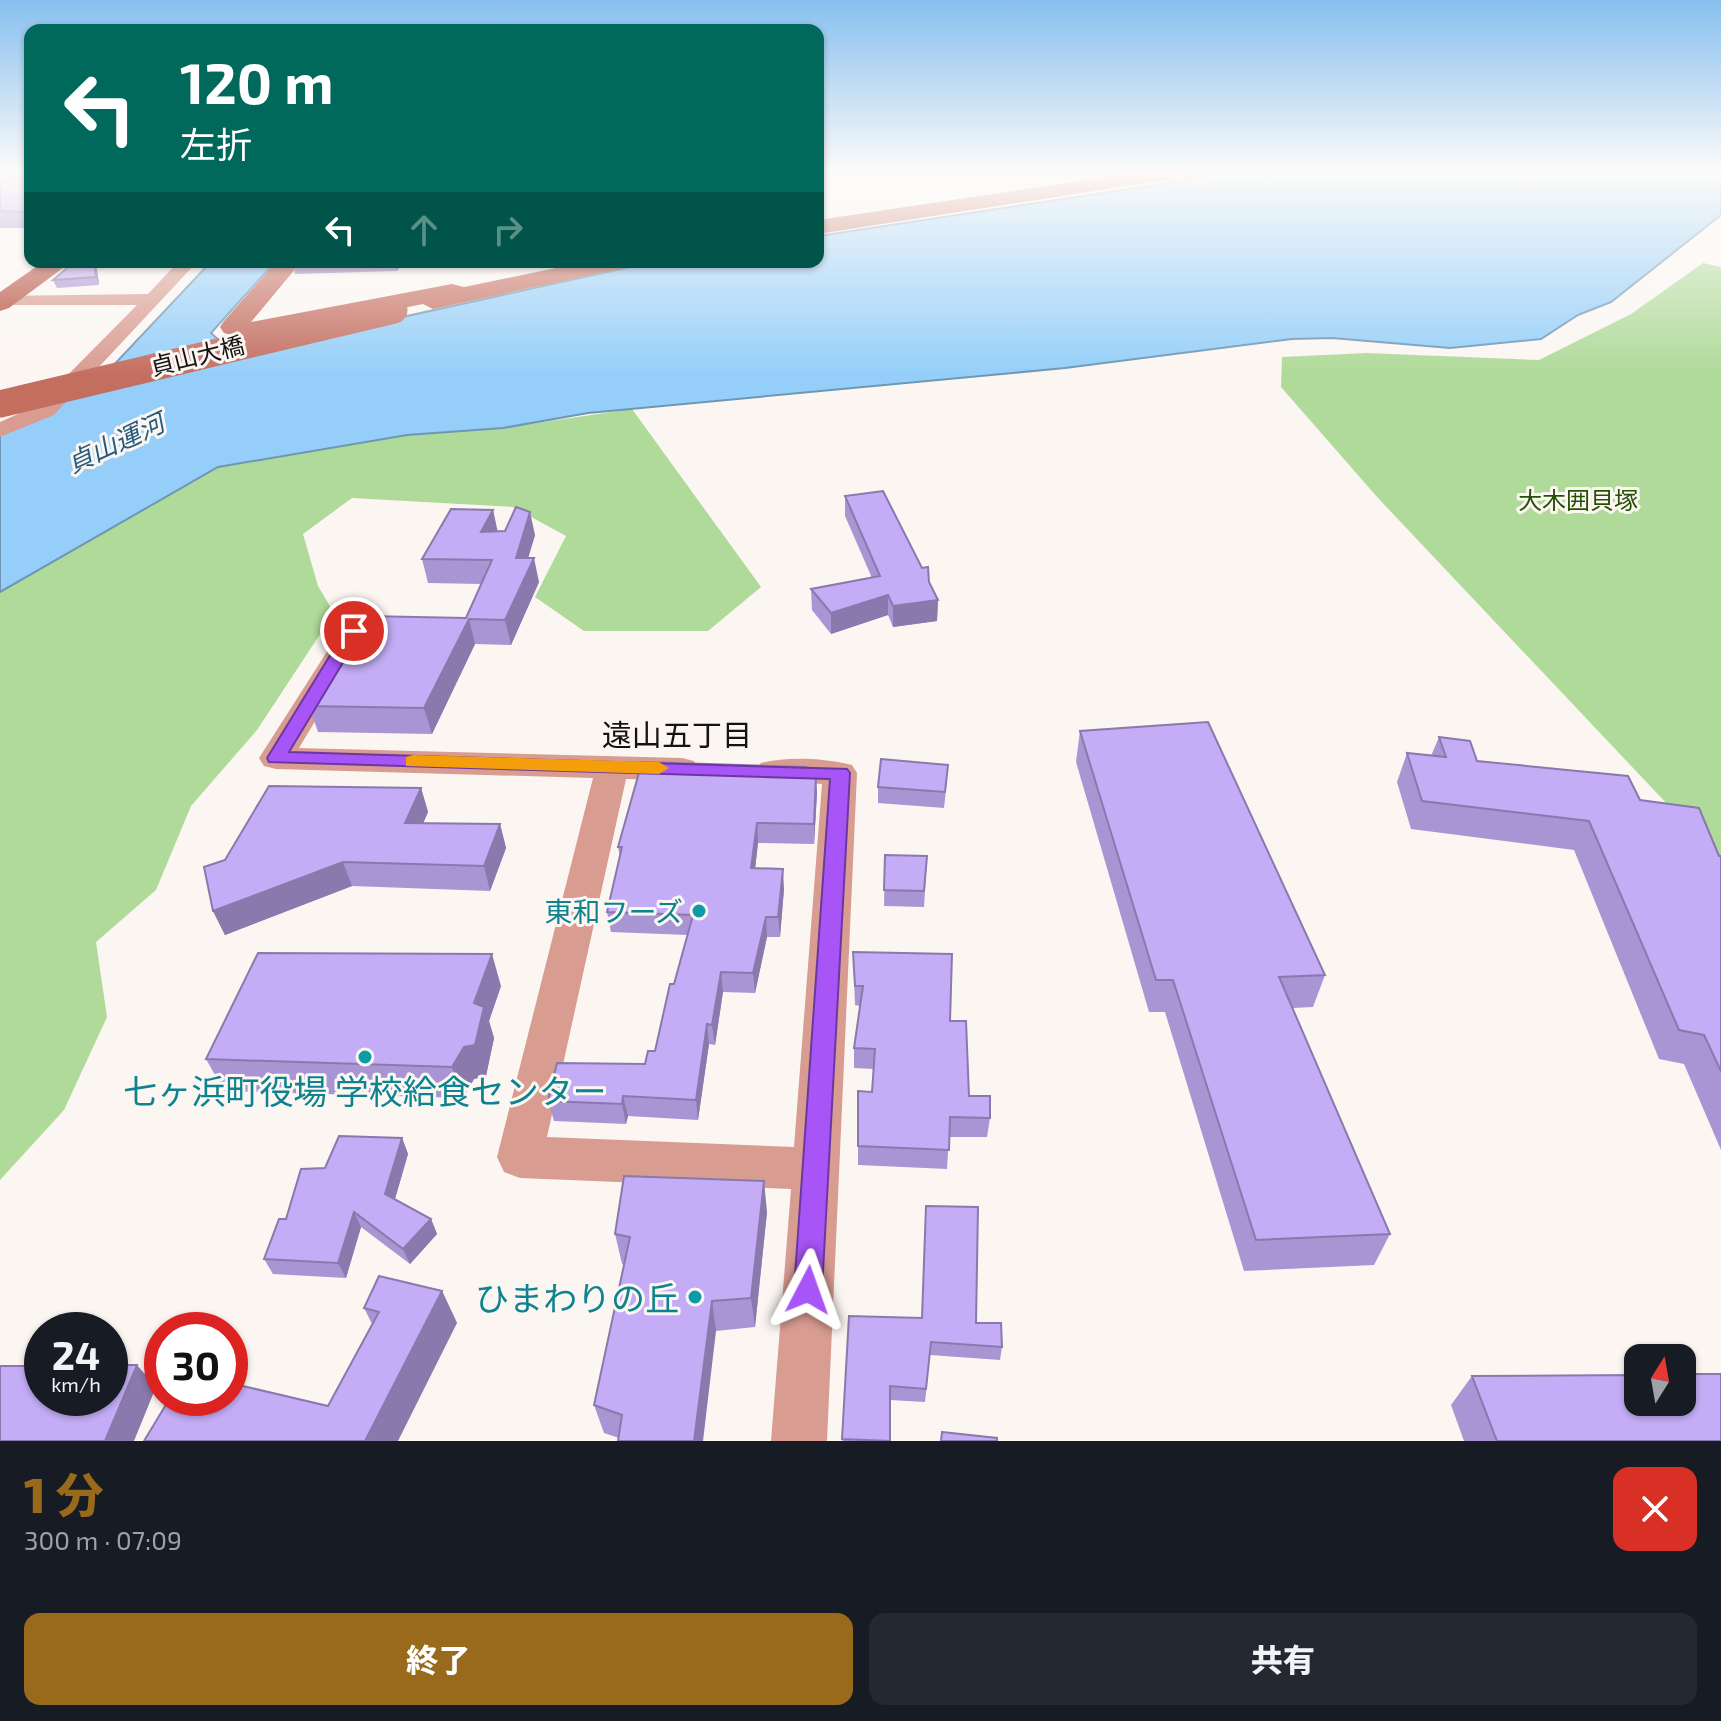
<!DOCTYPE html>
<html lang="ja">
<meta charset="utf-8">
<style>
:root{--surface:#171b24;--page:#242831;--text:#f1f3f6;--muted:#9ea1a6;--accent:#9a6a1c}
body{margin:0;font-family:"Exo 2","Noto Sans JP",sans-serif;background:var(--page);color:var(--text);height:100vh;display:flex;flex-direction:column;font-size:30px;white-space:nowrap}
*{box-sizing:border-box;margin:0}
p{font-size:26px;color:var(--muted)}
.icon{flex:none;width:44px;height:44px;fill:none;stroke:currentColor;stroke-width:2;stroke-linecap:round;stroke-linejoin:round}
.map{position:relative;height:1441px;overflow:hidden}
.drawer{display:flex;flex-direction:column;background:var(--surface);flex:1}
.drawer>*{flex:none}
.top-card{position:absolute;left:24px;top:24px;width:800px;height:244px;border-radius:16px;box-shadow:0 2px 6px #0004;background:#00695c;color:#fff;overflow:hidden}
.needle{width:52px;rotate:11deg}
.controls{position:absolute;left:1624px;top:1344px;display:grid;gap:16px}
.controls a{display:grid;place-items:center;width:72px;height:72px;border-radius:16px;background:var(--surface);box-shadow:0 2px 6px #0004;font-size:40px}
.speed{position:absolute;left:24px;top:1312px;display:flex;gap:16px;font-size:40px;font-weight:700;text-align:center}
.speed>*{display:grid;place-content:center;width:104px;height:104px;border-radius:50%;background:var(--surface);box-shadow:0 2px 6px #0004;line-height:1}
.speed small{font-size:20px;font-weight:400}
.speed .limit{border:12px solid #d22;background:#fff;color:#111}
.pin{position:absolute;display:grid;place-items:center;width:68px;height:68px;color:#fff;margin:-34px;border:4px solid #fff;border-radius:50%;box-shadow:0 2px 8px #0007}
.me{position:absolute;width:88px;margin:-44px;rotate:4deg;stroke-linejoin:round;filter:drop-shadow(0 0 6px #0008)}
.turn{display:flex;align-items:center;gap:28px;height:168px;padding:0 24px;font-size:36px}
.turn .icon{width:104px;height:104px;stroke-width:2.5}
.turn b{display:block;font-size:56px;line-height:68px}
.lanes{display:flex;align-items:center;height:76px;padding:0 24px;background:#0003;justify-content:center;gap:40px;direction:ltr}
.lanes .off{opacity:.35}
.round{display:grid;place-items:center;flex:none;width:84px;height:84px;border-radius:16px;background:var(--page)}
.summary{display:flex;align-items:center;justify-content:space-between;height:136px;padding:0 24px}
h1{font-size:48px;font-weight:800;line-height:60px;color:var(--accent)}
.primary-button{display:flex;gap:16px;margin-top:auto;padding:16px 24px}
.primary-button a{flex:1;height:92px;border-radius:16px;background:var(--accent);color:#fff;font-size:32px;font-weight:800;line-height:92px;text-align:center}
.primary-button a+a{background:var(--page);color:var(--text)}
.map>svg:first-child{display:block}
.green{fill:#afda99}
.water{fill:#95cff9;stroke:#6f97b4;stroke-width:2}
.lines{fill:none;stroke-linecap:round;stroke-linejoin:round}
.street{fill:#d89c91;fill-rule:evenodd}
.secondary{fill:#c46e60;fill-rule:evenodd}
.primary{fill:#b44b3b;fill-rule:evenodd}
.secondary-bridge{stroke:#c46e60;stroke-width:27}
.wall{fill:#a995d4}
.shaded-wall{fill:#8979ac}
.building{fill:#c4adf6;stroke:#8979ac;stroke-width:2}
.route{fill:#a855f7;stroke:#6d37a1;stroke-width:2}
.slow{fill:#f59e0b}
.culture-dot{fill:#0f9aa8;stroke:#fbf6f2;stroke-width:3}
.labels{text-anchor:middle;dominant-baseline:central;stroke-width:6;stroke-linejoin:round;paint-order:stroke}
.far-street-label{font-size:24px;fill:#151312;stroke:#fbf6f2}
.far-park-label{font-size:24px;fill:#275007;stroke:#fbf6f2}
.far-water-label{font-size:26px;font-style:italic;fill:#255b7e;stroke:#fbf6f2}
.culture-label{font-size:28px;fill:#0d838f;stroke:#fbf6f2;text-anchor:end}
.neighbourhood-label{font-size:30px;fill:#151312;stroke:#fbf6f2}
.near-culture-label{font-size:34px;fill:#0d838f;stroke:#fbf6f2}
</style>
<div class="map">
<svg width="1721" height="1441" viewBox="0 0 1721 1441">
<rect width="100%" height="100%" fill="#fbf6f2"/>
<path class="green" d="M1703,263L1721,267V861L1378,498L1281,387L1282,357L1367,353L1539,360L1631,314Z
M632,409L761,587L708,631H584L535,597L566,536L513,507L352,498L303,534L318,586L334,613L257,730L191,806L156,890L96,942L107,1017L64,1110L0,1180V592L218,467L407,435L503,428Z"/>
<path class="water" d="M1210,173H1721V215L1611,302L1578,315L1541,339L1450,348L1332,338L1292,339L1065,368L588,413L503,428L407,435L218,467L0,592V433L93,370L110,369L207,266L202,265L205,262H275L211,333L234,354L653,262H818V236L1156,185Z"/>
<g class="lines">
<path class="street" d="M178,262H197L54,415L0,437V422L38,405L137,305H4L0,304V296L148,294Z
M354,622L364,625L369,631L299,748L682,758L694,761L699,769L694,777L682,780L626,779L547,1137L794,1147L822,784L761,779L756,771L761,763C787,756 826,758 852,765L857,773L827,1441H771L791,1189L520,1178L504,1172L497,1157L593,778L276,769L264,766L259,758L344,625Z"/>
<path class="secondary" d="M1133,173H1181L1171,179L818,234V220Z
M276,262H301L251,322L452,284L464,287L585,262H631L619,269L433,309L423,304L247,339L224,333L220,327L224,321Z"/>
<path class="primary" d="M43,262H71L9,308L0,311V292Z"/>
<path class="secondary-bridge" d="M0,404L394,310"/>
</g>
<path class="wall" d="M30,173V228H0V180L24,176Z
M96,262L99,285L57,288L53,280Z
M403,262L397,271L295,274L293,265Z
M845,496L929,582L938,600L937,621L893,627L888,615L831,634L812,610L811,589L872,578L845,516Z
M493,510L497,532L535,535L528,558L539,582L511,645L475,644L432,734L318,732L309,706L466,618L481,584L428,583L422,559Z
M1080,731L1325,975L1313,1007L1293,1008L1390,1234L1374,1265L1244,1271L1165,1012H1149L1076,762Z
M1439,737L1477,761L1640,800L1721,856V1150L1684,1064L1659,1059L1574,850L1411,829L1397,782L1407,753L1431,756Z
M947,781L944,808L878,803V787Z
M421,788L428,812L423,823L500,824L506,848L490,891L352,886L225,935L213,911L225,860Z
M817,793L814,844L758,843L755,868L784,889L780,937H767L755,993L723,992L715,1045L709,1044L698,1120L628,1116L626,1124L554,1121L548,1101L645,1064L655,1051L688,935L611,932L607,912L620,857L618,847Z
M885,855L927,856L924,907L884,906Z
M853,952L950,1021L969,1096L990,1118L987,1137H949L947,1169L858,1165V1091L872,1092L874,1069L854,1068V1048L860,1006L855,1005Z
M501,986L489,1021L494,1038L486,1076L474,1079L463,1098L224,1091L206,1059Z
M402,1138L408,1154L395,1199L431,1219L437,1234L410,1264L361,1227L346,1278L273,1274L264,1259L286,1219L325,1168Z
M767,1212L755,1327L716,1331L619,1438L604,1433L594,1405L624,1265L622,1264L615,1234Z
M442,1291L457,1323L328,1406L372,1324L364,1308Z
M922,1318L976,1323L1002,1347L1000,1360L930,1355L925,1402L890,1400V1441H842Z
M1472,1376L1721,1441H1464L1451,1405Z"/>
<path class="shaded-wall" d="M94,262H96L99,285L96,277Z
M396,262H403L397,271L395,263Z
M493,510L498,533L481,532Z
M530,512L535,535L521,582L516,558Z
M534,558L539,582L511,645L505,620Z
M888,595V615L831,634V613Z
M938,600L937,621L893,627V606Z
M469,619L475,644L432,734L424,708Z
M816,773L817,793L814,844V824Z
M421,788L428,812L413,847L405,823Z
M757,823L758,843L753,888L751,868Z
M500,824L506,848L490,891L484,866Z
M343,862L352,886L225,935L213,911Z
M783,869L784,889L780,937L778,917Z
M766,917L767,937L755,993L753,973Z
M492,954L501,986L489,1021L494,1038L486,1076L474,1079L463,1098L452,1067Z
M721,972L723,992L715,1045L712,1025Z
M707,1024L709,1044L698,1120L696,1100Z
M623,1096L628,1116L626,1124L622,1104Z
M402,1138L408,1154L392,1209L385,1194Z
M764,1181L767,1212L755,1327L751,1298Z
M354,1212L361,1227L346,1278L338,1263Z
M431,1219L437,1234L410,1264L403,1249Z
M442,1291L457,1323L398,1441H365Z
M712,1301L716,1331L703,1441H694Z
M137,1365L156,1387L134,1441H105Z"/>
<path class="building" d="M25,173H30V212L0,211V180L6,177L24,176Z
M74,262H94L96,277L53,280Z
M295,262H396L293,265Z
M883,491L922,568L928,567L929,582L938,600L893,606L888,595L831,613L811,589L880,576L845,496Z
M516,507L530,512L516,558H534L505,620L469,619L424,708L309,706L365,616L466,618L492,560L422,559L451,509L493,510L481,532L505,531Z
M1208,722L1325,975L1279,977L1390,1234L1256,1240L1173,980H1156L1080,731Z
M1439,737L1470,741L1477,761L1628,776L1640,800L1699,808L1719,856H1721V1071L1704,1035L1679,1030L1589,821L1422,801L1407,753L1446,757Z
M881,759L948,765L945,792L878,787Z
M642,762L806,767L816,773L814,824L757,823L751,868L783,869L778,917H766L753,973L721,972L712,1025L707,1024L696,1100L623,1096L622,1104L548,1101L557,1063L645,1064L648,1051H655L670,984H674L693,915L607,912L622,847H618Z
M269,786L421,788L405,823L500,824L484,866L343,862L213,911L204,867L225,860Z
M885,855L927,856L924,891L884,890Z
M853,952L952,954L950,1021H966L969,1096H990V1118L950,1117L949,1150L858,1146V1091L872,1092L875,1049L854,1048L863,986H855Z
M258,953L492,954L474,1003L484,1007L475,1045L464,1047L452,1067L206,1059Z
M339,1136L402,1138L385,1194L431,1219L403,1249L354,1212L338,1263L264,1259L279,1219H286L301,1169L325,1168Z
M624,1176L764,1181L751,1298L712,1301L694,1441H618L622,1415L594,1405L630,1237L615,1234Z
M926,1206L978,1207L976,1323H1001L1002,1347L931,1342L926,1389L890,1386V1441L842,1439L849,1316L922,1318Z
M379,1276L442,1291L365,1441H144L170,1398H230V1383L328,1406L379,1312L364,1308Z
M110,1365H137L105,1441H0V1366H42V1398H110Z
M1682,1374H1721V1441H1497L1472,1376L1638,1375V1402H1682Z
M942,1432L997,1438V1441H941Z"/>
<linearGradient id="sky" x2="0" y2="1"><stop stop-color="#87bfef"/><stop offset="0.46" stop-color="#fdfbf9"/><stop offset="1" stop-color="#fdfbf9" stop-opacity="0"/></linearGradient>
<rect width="1721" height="375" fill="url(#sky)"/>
<path class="route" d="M354,626L362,631L289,752L847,769L850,773L822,1290L818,1300L808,1305L798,1300L794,1290L830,779L269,762L267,758L345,631Z"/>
<path class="slow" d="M413,755L659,762L669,768L659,774L406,766V757Z"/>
<g class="culture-dot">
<circle cx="699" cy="911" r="8"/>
<circle cx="365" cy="1057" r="8"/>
<circle cx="695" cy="1297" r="8"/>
</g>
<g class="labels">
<g class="far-street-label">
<text transform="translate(197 355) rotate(-14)">貞山大橋</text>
</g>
<g class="far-park-label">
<text x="1578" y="499">大木囲貝塚</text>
</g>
<g class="far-water-label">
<text transform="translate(115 442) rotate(-25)">貞山運河</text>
</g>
<g class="culture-label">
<text x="683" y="911">東和フーズ</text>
</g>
<g class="neighbourhood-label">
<text x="677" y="734">遠山五丁目</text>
</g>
<g class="near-culture-label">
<text x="365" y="1090">七ヶ浜町役場 学校給食センター</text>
<text x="679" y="1297" text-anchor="end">ひまわりの丘</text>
</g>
</g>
</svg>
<div class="controls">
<a><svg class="needle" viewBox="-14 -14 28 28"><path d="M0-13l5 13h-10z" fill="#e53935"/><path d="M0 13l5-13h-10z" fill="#9ea1a6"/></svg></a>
</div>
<div class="speed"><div>24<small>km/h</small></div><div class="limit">30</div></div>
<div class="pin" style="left:354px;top:631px;background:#d93025"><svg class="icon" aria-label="arrive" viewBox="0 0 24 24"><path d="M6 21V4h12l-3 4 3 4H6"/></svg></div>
<svg class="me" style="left:808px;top:1290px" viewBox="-20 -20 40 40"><path d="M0-17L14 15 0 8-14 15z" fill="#a855f7" stroke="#fff" stroke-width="4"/></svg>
<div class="top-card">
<div class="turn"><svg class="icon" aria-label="left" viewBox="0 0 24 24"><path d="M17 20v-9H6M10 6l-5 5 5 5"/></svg><div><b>120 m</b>左折</div></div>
<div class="lanes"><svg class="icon" aria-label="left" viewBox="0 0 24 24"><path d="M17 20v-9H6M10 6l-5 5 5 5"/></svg><svg class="icon off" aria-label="ahead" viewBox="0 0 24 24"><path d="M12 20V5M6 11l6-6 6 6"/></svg><svg class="icon off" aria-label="right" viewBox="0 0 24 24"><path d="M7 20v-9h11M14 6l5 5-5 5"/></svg></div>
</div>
</div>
<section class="drawer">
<div class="summary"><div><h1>1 分</h1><p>300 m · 07:09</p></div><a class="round" style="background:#d93025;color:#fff"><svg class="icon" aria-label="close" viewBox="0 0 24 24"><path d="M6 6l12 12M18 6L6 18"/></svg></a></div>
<div class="primary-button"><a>終了</a><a>共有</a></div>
</section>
